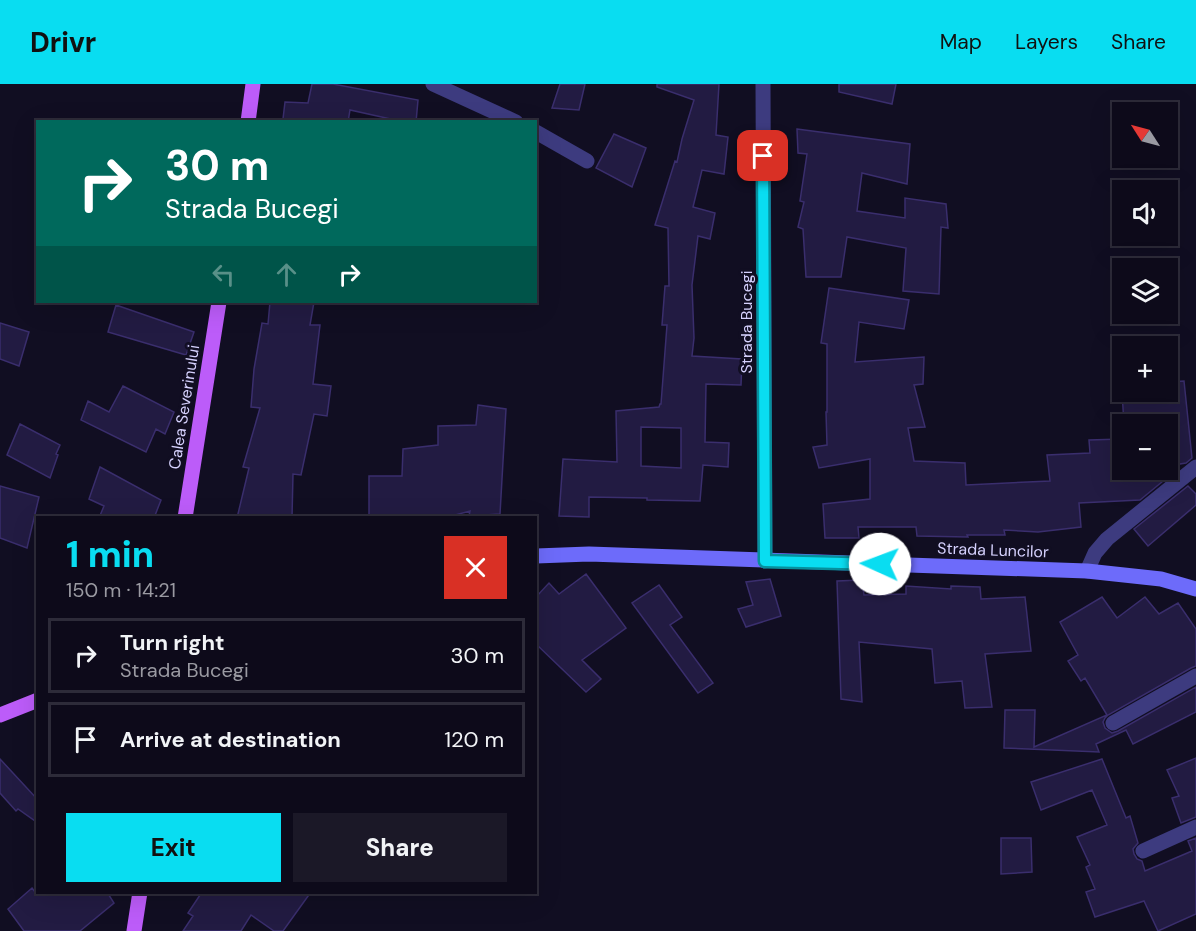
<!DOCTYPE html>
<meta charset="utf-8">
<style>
:root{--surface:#0d0a1a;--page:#1b1827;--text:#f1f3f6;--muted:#9a9aa2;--line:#2d2b39;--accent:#09ddf1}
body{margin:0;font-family:"DM Sans",sans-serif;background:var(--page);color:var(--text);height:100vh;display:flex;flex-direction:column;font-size:22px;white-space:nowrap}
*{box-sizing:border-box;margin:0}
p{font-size:20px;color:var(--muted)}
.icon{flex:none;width:33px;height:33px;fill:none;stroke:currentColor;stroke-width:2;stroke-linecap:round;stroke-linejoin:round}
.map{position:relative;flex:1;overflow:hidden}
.sheet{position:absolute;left:36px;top:432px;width:501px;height:378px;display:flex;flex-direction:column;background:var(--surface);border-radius:0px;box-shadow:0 6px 24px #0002,0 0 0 2px var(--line)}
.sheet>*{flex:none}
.hud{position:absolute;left:36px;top:36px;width:501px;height:183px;border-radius:0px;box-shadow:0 6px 24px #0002,0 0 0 2px var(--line);background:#00695c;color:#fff;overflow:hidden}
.needle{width:39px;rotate:306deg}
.fabs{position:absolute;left:1112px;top:18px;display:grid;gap:12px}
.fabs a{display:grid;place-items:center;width:66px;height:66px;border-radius:0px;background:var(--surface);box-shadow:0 6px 24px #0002,0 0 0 2px var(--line);font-size:30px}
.pin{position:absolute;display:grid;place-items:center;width:51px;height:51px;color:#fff;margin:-26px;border-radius:12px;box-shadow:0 3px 9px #0006}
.me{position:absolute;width:66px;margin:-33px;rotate:272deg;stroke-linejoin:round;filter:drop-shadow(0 0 4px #0008)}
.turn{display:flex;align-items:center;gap:21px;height:126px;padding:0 30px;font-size:27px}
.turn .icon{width:78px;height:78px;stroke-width:2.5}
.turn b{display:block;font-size:42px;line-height:51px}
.lanes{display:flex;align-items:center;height:57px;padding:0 30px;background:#0003;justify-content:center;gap:30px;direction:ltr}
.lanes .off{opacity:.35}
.round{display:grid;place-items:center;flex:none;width:63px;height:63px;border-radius:0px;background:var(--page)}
.overview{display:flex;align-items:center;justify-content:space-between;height:102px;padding:0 30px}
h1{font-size:36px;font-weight:800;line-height:45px;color:var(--accent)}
.cta{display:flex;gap:12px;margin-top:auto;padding:12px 30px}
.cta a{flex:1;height:69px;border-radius:0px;background:var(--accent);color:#111;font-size:24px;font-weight:800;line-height:69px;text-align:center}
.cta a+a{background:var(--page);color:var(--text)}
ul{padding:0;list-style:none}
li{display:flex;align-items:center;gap:18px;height:75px;margin:0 12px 9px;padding:0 18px;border:3px solid var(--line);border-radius:0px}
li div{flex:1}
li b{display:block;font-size:22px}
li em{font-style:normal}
header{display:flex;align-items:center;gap:36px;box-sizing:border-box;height:84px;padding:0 30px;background:var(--accent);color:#111}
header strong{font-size:28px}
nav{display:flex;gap:33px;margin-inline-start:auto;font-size:21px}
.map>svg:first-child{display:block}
.building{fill:#221b42;stroke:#3a2e6d;stroke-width:1.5;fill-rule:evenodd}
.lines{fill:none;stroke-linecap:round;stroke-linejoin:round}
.minor{stroke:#3d3b7f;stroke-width:15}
.secondary{stroke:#6d6bfa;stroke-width:15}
.primary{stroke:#bc5cf9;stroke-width:15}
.route-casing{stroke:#06909d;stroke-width:15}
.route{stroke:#09ddf1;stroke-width:10}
.labels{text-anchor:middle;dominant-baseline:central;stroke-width:6;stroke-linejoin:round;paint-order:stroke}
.street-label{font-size:16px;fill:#d5d1fd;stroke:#110e22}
</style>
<header>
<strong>Drivr</strong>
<nav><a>Map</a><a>Layers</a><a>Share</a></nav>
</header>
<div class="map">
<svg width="1196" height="847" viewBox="0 0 1196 847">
<rect width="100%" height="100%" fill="#110e22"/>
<path class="building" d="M312,0H333L418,16L416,38H404L350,26L348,38L283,35L285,18L308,19Z
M560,0H585L579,26L552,24Z
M657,0H719L716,51L728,53L724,90L702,86L693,123L715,129L710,155L698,152L692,201L694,254L692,272L742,275L741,301L706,300L705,358L729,359L728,383L703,381L700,417L647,416V414L589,413V433L559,432L563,375L617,378L616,327L659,323L660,320H661L667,241H662L665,202H669L668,144L655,141L675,77L677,78L682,55L694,16L657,3ZM641,343L681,344V384L641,382Z
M839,0H896L892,20L839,8Z
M797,45L910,60L907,100L862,89L857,127L905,134V114L946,120L948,144L941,143L939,210L903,207L906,164L847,153L841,193H806L803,145L798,143L804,118L800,117L807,70L798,69Z
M614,50L646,64L632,103L596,84Z
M829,204L909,216L904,245L859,238L855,278L924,273L923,300L914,301L925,343L908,344L914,377L965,379L966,401L1050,397L1047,371L1090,369L1089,356L1122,355V386H1172L1174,388L1140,416L1079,419L1081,443L1038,448L1004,446L1005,451H967L968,453L917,452L916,443H858L859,454H825L823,420L870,415V375L819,384L813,363L827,361L826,328H827V260L821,259Z
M270,218H314L310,241H320L313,300L331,302L327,332L314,330L301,391L293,390L292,434H237L249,384L243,383L260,324L251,323L254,285L262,239L268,240Z
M116,221L194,248L186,271L108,248Z
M0,239L29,248L19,282L0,275Z
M1184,297L1192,374L1186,379L1167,382V340H1124L1122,308H1167V298Z
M123,302L174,328L165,350L156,345L146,368L81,336L88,317L109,328Z
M478,321L506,325L500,430L469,432L470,427L444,434H369V392H402L403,365L438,361V342L476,341Z
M20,340L60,361L56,370L58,371L50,394L7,371Z
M100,383L161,416L154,434H99L104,422L89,415Z
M0,402L39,413L27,464L0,454Z
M1188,402L1196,410V421L1148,462L1134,445Z
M586,490L626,544L582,576L601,595L586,608L536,560V513L549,499L559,510Z
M770,495L781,532L746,543L738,525L753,521L746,498Z
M862,496L864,511L906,510V502L951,505V502L980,503L981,515L1025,513L1031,567L985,570L992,623L965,624L962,597L935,599L932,565L859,558L862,618L841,615L837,497Z
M659,501L682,533L670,541L713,599L698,609L632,519Z
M1102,513L1117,534L1145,513L1159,530L1178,519L1196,545V582L1191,584L1108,631L1105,634L1103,638L1105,644L1112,649L1118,647L1196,603V628L1133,660L1126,646L1096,660L1099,668L1004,664L1005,626H1035L1034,663L1107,631L1085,594L1081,597L1068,577L1078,571L1060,538Z
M1196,674V733L1181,739L1172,714L1179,712L1167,686Z
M0,675L38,716V739L18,725L16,727L0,709Z
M1102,675L1126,734L1130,732L1138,759L1133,765L1134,770L1137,775L1142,777L1145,787L1192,767L1188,757L1196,754V830L1158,847L1144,817L1095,833L1086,808L1095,805L1086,783L1090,781L1077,753L1107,741L1092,706L1041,726L1031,698Z
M1001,754H1031L1032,788L1001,790Z
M32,804L35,808H107L114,819L80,847H24L8,825Z
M202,808H311L283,847H274L251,831L241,847H183L193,832L188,829Z"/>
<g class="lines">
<path class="minor" d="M433,0L516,38
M763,0L765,477
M536,48L587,77
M1087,487L1095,469L1107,455L1196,383
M1113,639L1196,592
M1143,767L1196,743"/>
<path class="secondary" d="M536,472L589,470L1087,487L1161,495L1196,505"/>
<path class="primary" d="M248,38L253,0
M185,434L219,218
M0,631L38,616
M134,847L140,808"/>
</g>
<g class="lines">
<g class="route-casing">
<path id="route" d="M763,72L765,477L880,480"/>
</g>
<use href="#route" class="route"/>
</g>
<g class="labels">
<g class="street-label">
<text transform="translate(746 238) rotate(-90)">Strada Bucegi</text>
<text transform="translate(184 323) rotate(-81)">Calea Severinului</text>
<text transform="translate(993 466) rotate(2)">Strada Luncilor</text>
</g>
</g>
</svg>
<div class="fabs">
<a><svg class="needle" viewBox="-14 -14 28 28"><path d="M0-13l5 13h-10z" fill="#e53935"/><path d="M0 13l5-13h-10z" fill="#9a9aa2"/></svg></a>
<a><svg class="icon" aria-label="sound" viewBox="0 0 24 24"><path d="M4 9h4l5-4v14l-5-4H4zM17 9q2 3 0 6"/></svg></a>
<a><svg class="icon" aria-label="layers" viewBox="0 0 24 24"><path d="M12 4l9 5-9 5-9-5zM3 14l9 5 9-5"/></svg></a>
<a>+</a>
<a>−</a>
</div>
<div class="pin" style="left:763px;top:72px;background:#d93025"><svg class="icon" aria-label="arrive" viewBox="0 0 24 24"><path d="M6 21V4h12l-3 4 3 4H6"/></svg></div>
<svg class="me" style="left:880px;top:480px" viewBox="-20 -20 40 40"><circle r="19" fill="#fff"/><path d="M0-13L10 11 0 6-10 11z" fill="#09ddf1"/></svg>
<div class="hud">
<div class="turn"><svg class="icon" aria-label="right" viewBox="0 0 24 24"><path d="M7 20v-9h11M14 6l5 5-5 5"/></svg><div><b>30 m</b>Strada Bucegi</div></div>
<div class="lanes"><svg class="icon off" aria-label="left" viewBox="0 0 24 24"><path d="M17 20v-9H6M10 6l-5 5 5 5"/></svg><svg class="icon off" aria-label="ahead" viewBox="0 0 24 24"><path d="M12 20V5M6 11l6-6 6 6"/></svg><svg class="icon" aria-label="right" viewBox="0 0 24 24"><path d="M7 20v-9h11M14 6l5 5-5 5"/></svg></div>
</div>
<section class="sheet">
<div class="overview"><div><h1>1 min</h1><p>150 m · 14:21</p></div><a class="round" style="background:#d93025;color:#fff"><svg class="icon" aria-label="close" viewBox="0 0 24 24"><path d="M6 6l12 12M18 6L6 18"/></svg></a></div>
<ul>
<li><svg class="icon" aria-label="right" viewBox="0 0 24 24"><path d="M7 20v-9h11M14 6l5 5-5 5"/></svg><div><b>Turn right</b><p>Strada Bucegi</p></div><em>30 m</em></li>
<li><svg class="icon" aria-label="arrive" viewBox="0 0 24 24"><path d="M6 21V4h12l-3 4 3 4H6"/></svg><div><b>Arrive at destination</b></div><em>120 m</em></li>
</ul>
<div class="cta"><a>Exit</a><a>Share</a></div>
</section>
</div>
